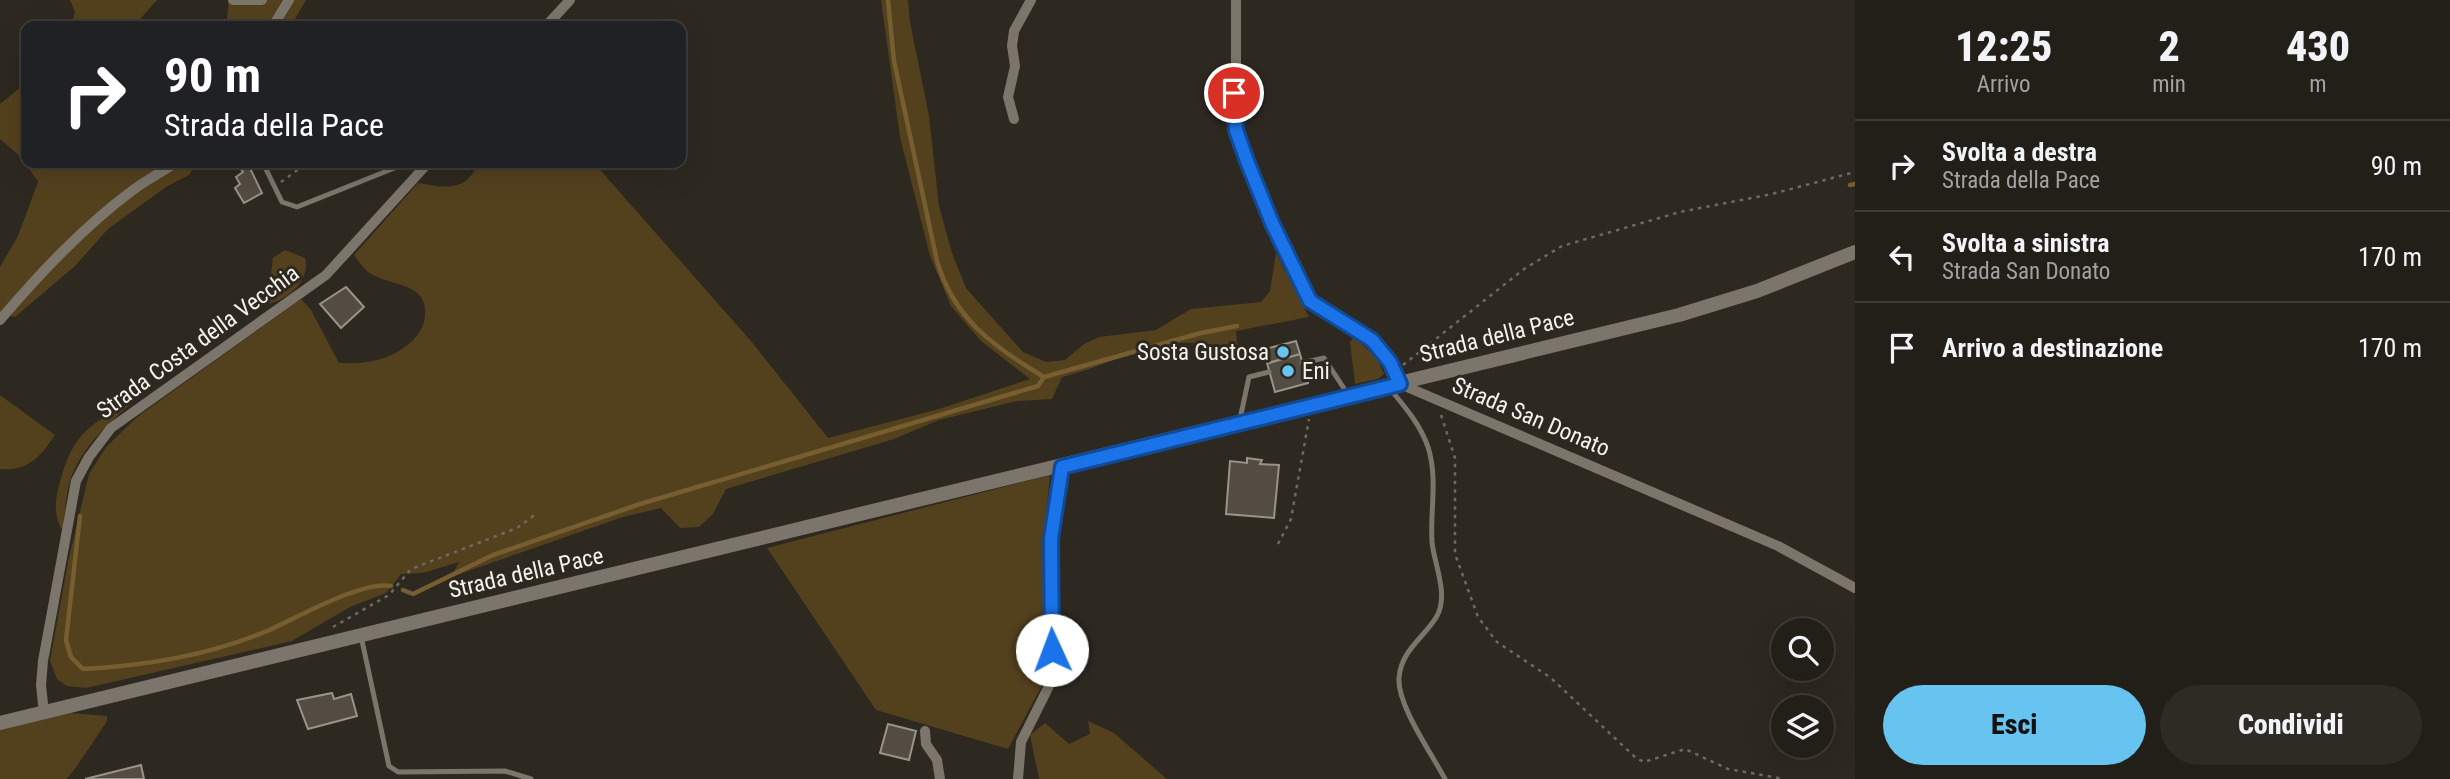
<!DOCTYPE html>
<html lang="it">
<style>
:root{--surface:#221e18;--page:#2e2b25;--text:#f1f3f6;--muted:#a2a2a2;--line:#3f3c37;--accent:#67c4f0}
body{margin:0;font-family:"Roboto Condensed",sans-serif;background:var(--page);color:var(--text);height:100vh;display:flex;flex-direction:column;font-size:26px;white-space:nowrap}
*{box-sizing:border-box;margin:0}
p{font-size:23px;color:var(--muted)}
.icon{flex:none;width:38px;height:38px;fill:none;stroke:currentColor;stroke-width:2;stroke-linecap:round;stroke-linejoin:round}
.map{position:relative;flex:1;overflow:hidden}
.side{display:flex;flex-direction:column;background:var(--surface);width:595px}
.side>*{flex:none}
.hud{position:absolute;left:21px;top:21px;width:665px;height:147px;border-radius:14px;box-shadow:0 7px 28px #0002,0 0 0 2px var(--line);background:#202124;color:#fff;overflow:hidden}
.fabs{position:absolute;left:1771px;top:618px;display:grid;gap:14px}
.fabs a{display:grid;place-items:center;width:63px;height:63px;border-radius:50%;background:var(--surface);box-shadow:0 7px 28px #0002,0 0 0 2px var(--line);font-size:35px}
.pin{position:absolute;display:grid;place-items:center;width:60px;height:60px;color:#fff;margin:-30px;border:4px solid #fff;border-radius:50%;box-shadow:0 2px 7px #0007}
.me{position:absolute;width:77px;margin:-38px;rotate:358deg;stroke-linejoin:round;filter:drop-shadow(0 0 5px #0008)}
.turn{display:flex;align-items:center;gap:24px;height:147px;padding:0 28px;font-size:32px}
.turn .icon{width:91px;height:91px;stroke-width:2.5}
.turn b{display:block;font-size:49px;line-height:60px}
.eta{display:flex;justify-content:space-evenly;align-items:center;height:119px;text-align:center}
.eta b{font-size:42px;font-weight:800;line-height:49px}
.action{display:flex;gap:14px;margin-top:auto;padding:14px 28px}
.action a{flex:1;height:80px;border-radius:42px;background:var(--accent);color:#111;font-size:28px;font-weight:800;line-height:80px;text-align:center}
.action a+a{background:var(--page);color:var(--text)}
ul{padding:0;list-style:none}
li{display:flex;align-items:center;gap:21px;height:91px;padding:0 28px;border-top:2px solid var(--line)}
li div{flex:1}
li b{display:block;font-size:26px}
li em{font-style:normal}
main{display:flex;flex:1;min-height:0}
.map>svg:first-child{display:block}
.green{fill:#53401d}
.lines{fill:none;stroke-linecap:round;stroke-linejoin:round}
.stream{stroke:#775e31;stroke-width:4.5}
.building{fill:#524c43;stroke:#999389;stroke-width:2}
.path{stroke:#6e6a63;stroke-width:2.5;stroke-dasharray:3.5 5;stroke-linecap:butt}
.service{stroke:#7b756c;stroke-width:5}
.minor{stroke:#7b756c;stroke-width:10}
.tertiary{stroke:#7b756c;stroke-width:14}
.route-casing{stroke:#114b97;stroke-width:18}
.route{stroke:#1a73e8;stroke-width:12}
.poi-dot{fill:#67c4f0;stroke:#2d2820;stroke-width:2.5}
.labels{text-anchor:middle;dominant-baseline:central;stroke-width:6;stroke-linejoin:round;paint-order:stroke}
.street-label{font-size:23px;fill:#f6f3ed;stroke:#2d2820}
.poi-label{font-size:23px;fill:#f6f3ed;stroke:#2d2820;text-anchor:end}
</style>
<main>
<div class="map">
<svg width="1855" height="779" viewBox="0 0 1855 779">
<rect width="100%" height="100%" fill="#2d2820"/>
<path class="green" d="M70,0H157L134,26H71L75,12Z
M229,0H306L291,26H226Z
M881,0H908L910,22L929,116L939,206L952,253L966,288L1023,352L1046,362L1065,360L1084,344L1099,337L1156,330L1191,309L1261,302L1270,291L1276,253L1309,317L1236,331L1238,351C1223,349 1209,344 1195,343C1150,340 1105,367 1062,377L1052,399L1017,401L939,420L894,439L726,489L713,514L699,527L680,528L661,508L623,517L451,577L459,562L423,573L401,574L386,593L350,607L292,641L86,688L67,686L57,679L50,661L68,562L89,474L106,447L137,417L301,299L311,310L339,363C365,364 390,361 411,342C419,334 425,326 425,314C428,282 387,286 368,272C363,268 358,260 354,255L418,183C445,188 467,192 478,163H594L751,341L828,438L939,409L1030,379L981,341L951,306L930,256L900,137Z
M26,83V163H197L189,175L166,187L108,229L75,266L15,317L0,313V267L18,236L38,182L22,158L0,139V104Z
M285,250L305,258C311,281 287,301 266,304L262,297L270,281L273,258Z
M1354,337L1377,358L1384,374L1378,379L1355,384L1350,342Z
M0,395L55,435C41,456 28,472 0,469Z
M139,397C113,419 81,446 70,481C66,496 65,514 62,530C53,514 55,499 60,482C75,427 94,424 139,397Z
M1050,475L1043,549L1046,678L1008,749L876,710L767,548Z
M71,713L107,716V721C102,729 70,778 66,779C51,779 17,779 0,779V728Z
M1088,721L1114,733L1167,779H1039L1030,735L1045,723L1069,744L1090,734Z"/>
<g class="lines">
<path class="stream" d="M888,0L894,61L937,261C954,319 994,347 1044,377L1201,333L1237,326
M1850,185L1855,184
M80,516L66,640L71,657L83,669C144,666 210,655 267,631C295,619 362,580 391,586
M403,590L413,594L493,555L640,504L1038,386L1044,377"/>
</g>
<path class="building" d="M248,164L262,193L244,203L235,188L240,184L236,177L243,172L240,168Z
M346,287L364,307L341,328L320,304Z
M1296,341L1300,354L1269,363L1265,349Z
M1300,354L1308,383L1275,392L1267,363Z
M1247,458L1262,460L1260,464L1279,465L1274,518L1226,514L1230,461L1247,463Z
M332,693L334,699L351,694L357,716L308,729L297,700Z
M888,724L916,731L909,760L880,753Z
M141,765L144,779H85Z"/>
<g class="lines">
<path class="path" d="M281,182L307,163
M1403,365L1524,269L1562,246L1680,212L1772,194L1855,172
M1441,415L1455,458V554L1478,617L1497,642L1551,678L1636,758L1644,762L1685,749L1728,769L1784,779
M1278,544L1291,519L1309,419
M333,627L389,595L411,569L517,528L537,513"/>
<path class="service" d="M263,163L282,202L297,207L407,163
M1302,363L1324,358L1347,393
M1390,389C1405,407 1420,424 1428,447C1438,478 1430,510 1432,542C1434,564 1449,594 1437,616C1424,638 1401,650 1399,678C1397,705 1432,754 1445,779
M1240,419L1249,377L1269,372
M361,636L389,766L398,772L505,771L531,779"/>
<path class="minor" d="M233,0H262
M1236,0V130L1272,223L1310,301L1372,340L1390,362L1400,384L1778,546L1855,588
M273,26L289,0
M546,26L570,0
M1014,119L1008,97L1015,66L1012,46L1014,31L1031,0
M0,320C40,273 83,227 133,190C146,180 161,173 175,163
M44,713L41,685L43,661L76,481L89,457L111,428L326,275L428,163
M925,731L926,744L937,760L940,779
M1018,779L1021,742L1054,676L1051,539L1062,467"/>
<path class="tertiary" d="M0,723L1679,315L1757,291L1855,252"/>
</g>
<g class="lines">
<g class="route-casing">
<path id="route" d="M1052,650L1051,539L1062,467L1400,384L1390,362L1372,340L1310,301L1272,223L1247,161L1236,130L1234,93"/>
</g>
<use href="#route" class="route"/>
</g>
<g class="poi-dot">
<circle cx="1283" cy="352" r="7"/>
<circle cx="1288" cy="371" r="7"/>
</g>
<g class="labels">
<g class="street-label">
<text transform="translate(1497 336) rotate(-14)">Strada della Pace</text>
<text transform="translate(198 342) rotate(-36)">Strada Costa della Vecchia</text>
<text transform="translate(1531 417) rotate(23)">Strada San Donato</text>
<text transform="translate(526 573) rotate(-13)">Strada della Pace</text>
</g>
<g class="poi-label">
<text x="1269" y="352">Sosta Gustosa</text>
<text x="1302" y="371" text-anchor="start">Eni</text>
</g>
</g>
</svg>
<div class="fabs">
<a><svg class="icon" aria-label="search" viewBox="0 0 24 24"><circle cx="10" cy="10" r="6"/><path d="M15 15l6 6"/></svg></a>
<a><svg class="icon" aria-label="layers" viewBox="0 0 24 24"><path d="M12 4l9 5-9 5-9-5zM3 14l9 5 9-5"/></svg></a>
</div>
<div class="pin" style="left:1234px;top:93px;background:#d93025"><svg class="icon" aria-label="arrive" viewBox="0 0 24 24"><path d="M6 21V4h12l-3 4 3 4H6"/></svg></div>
<svg class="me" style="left:1052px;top:650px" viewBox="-20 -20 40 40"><circle r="19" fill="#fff"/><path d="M0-13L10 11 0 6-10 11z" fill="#1a73e8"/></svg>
<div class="hud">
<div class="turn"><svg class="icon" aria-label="right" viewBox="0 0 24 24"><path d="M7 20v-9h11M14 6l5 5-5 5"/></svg><div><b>90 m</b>Strada della Pace</div></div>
</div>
</div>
<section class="side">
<div class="eta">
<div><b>12:25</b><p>Arrivo</p></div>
<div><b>2</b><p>min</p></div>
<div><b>430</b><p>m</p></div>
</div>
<ul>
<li><svg class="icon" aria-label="right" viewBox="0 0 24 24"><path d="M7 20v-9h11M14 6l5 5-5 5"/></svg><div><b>Svolta a destra</b><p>Strada della Pace</p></div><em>90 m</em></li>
<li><svg class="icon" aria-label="left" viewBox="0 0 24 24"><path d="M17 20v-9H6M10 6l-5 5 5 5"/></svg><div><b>Svolta a sinistra</b><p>Strada San Donato</p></div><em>170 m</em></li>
<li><svg class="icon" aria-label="arrive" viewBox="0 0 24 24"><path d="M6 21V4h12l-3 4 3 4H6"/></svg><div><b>Arrivo a destinazione</b></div><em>170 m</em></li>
</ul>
<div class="action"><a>Esci</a><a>Condividi</a></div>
</section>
</main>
